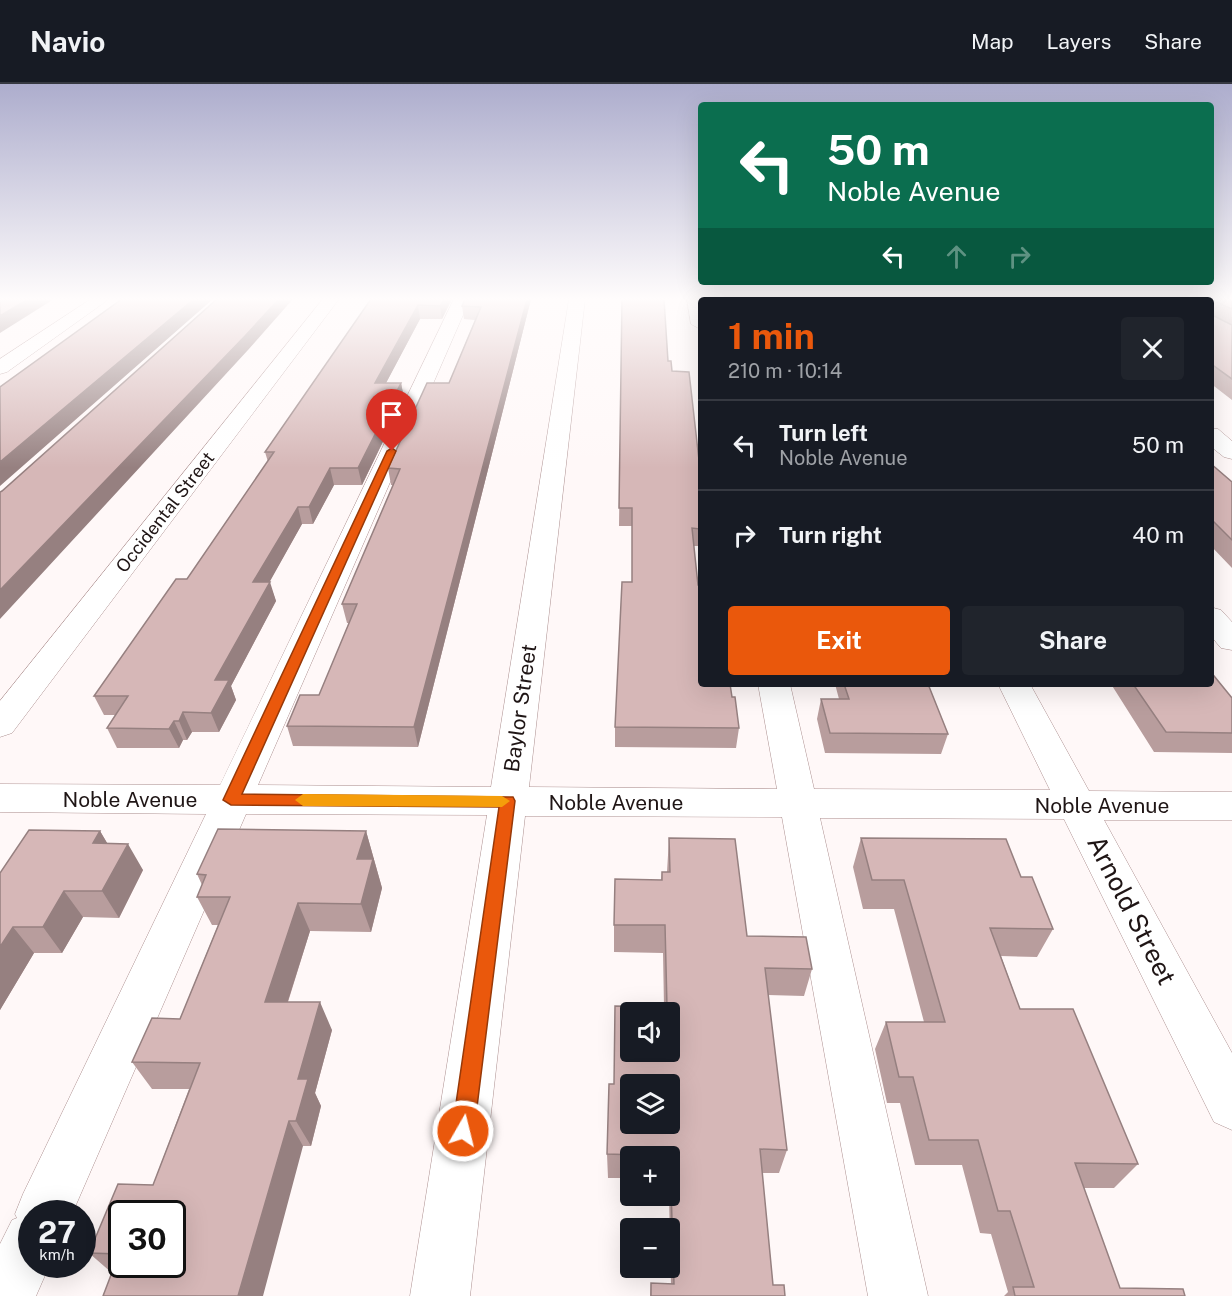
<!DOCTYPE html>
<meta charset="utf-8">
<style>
:root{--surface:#171b24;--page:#20242c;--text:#f1f3f6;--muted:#9ea1a6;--line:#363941;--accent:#ea580c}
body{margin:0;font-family:"Public Sans",sans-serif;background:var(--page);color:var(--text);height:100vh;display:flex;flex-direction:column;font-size:22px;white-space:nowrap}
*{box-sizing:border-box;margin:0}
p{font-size:20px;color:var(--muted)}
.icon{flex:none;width:33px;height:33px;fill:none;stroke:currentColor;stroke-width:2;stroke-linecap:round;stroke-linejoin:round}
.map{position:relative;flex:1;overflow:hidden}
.drawer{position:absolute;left:698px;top:213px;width:516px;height:390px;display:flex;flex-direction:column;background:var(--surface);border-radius:6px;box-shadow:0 6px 24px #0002}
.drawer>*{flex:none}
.top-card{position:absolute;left:698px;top:18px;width:516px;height:183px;border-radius:6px;box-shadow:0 6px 24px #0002;background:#0b6e4f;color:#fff;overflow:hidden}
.tools{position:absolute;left:620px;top:918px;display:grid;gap:12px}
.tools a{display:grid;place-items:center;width:60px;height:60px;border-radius:6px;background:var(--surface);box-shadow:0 6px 24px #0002;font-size:30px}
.speed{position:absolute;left:18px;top:1116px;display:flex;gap:12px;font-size:30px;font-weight:700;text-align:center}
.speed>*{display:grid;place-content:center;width:78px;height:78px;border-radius:50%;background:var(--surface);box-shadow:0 6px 24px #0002;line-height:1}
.speed small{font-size:15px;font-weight:400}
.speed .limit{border:3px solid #111;border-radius:9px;background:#fff;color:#111}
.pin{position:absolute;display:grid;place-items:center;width:51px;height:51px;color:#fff;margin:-62px -26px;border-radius:50% 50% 50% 0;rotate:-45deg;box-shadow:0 0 6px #0007}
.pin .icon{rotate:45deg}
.me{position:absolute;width:66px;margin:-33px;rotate:8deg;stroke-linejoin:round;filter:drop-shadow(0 0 4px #0008)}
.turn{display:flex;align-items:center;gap:21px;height:126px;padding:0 30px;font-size:27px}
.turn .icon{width:78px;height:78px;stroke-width:2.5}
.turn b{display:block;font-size:42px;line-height:51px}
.lanes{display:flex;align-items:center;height:57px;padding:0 30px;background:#0003;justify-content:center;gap:30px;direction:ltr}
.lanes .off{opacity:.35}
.round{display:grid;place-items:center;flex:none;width:63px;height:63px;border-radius:6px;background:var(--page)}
.overview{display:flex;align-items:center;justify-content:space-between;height:102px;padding:0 30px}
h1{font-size:36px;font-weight:700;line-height:45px;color:var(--accent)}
.button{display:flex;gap:12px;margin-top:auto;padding:12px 30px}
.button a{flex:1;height:69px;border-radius:6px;background:var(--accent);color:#fff;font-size:24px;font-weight:700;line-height:69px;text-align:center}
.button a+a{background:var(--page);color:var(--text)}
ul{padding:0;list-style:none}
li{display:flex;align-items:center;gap:18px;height:90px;padding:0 30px;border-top:2px solid var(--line)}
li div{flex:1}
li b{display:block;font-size:22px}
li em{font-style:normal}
header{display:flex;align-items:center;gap:36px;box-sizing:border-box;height:84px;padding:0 30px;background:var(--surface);border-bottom:2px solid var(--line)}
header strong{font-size:28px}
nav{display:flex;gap:33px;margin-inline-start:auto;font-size:21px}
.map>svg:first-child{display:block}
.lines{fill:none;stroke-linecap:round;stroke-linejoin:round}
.minor-casing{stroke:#ad9090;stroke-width:1}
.minor{fill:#fff;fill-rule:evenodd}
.wall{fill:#b89d9d}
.shaded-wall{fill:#968080}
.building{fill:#d6b7b7;stroke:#968080;stroke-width:1.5;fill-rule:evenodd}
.route{fill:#ea580c;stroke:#983908;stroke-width:1.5}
.slow{fill:#f59e0b}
.labels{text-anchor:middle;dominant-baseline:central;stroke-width:6;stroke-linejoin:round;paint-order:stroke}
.far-street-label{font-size:18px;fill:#1f1515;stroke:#fff}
.street-label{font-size:21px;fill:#1f1515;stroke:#fff}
.near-street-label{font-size:26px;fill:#1f1515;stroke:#fff}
</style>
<header>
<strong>Navio</strong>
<nav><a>Map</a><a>Layers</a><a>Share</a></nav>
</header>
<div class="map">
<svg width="1232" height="1212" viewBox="0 0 1232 1212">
<rect width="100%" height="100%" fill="#fff8f8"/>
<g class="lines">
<g class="minor-casing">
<path id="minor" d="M91,215H109L7,288L0,290V275Z
M323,215H339L12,649L0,653V617Z
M454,215H470L258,701L491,703L569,215H585L529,703L777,705L758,600H790L814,705L1050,706L998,600H1030L1089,707L1232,708V736H1104L1232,969V1046L1214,1038L1064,735L820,734L928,1212H868L782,733L525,732L470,1212H410L487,731L246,730L72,1130H32V1180H50L36,1212H0V1160L12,1136L17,1134L15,1130L23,1110L206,730L0,728V700L220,701Z
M687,215H703L700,216V245L691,240Z
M806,215H822L823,216H807Z
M1044,215H1060L1061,216H1045Z
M1210,344L1218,345L1232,357V375L1224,373L1210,362Z
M1210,523L1221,526L1232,538V566L1221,564L1210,551Z"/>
</g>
<use href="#minor" class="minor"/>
</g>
<path class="wall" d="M371,215H452L442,235H420L386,299H401L404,314L362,401H334L313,440H302L269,498L276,517L231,602L236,616L219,648H192L187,656H183L179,664H117L107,644L115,631H104L94,612L187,495L268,378L265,368Z
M465,215H531L418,663L293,662L287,642L319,611L349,539H347L342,520L393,401H391L388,384L449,299L475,236L464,235L462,222Z
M622,215L668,277L672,287L700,385V462H693L698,501L732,613L739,644L736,664L615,663V643L632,498V442H619Z
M862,215H1028L1029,216H863Z
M1103,215H1232V316L1210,299V216H1105Z
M1210,379L1232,398V484L1210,461Z
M835,600H928L948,650L941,670L825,669L817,635L821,615H839Z
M1111,600H1210L1232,614V669L1154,668Z
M100,747L107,759L143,786L119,834L83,833L62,869H34L0,926V789Z
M366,747L382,804L371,848L310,847L288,918L332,946L315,1009L321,1022L311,1062H303L112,1189L89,1169L153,1101L189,1005H152L132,978L180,935L218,841H212L197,813L202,801L197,790Z
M669,754L747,852L812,885L804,912L768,911L787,1066L779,1089H762L773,1201L785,1212H650L651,1199L671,1200L669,1112V1072H630V1094H608L607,1070L614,1000L664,923L663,869L614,868V841L661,796L662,788H667Z
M861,754L1021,793L1053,845L1037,873L1001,872L1020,925L1138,1080L1114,1104H1084L1120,1204L1185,1212H1004L1008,1208L991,1150L980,1149L962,1081H915L900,1019H887L875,965L886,938H924L894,825H863L853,783Z"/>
<path class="shaded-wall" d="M28,215H54L0,249V232Z
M194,215H213L0,402V378Z
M279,215H293L248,266L0,535V506Z
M444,215H452L442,235L440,222Z
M527,215H531L418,663L414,643Z
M418,221L420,235L378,314L375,299Z
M401,299L404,314L362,401L358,384Z
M330,384L334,401L313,440L309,423Z
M298,423L302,440L259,517L253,498Z
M270,498L276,517L231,602L236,616L219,648L211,629L215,596Z
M183,628L192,648L187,656L179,637Z
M174,637L183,656L179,664L169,645Z
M100,747L116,774L93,759Z
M366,747L382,804L371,848L361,820L357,775Z
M128,760L143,786L119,834L102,807Z
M64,807L83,833L62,869L43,843Z
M298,819L310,847L279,945L265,918Z
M13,843L34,869L0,926V863Z
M320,918L332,946L315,1009L321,1022L311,1062L296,1037L298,995Z
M289,1037L303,1062L263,1212H238Z"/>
<path class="building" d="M0,215H28L0,232Z
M122,215H194L0,378V303Z
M217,215H279L245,252L0,506V408L2,407Z
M371,215H444L440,222L418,221L375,299H401L358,384H330L309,423H298L253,498H270L215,596H229L211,629L183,628L179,637H174L169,645L107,644L128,612H94L176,495H187L274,368H265Z
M465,215H527L414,643L287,642L300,611H319L357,520H342L400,385L388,384L427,299H449L481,223L462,222Z
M622,215H664L668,277H671L672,287L689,288L700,385V445L692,444L698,501H700V600H730L732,613H735L739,644L615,643L622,498H632V424H619Z
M736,215H780V216H736Z
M872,215H1028L1029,216H873Z
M1125,215H1232V225L1217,218L1213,220L1214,232L1232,241V295L1210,279V216H1127Z
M1210,379L1232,398V456L1210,434Z
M1210,587L1232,614V649L1166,648L1133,600H1210Z
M844,600H928L948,650L830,649L821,615H849Z
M218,745L366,747L357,775H373L361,820L298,819L265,918H320L298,995H308L296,1037H289L238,1212H103L119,1170L89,1169L118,1100L153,1101L200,979L132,978L152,934L180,935L230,813H197L206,791L197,790ZM122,1130H172V1180H122Z
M29,746L100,747L93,759L128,760L102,807H64L43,843H13L0,863V789Z
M669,754L735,755L747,852L806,853L812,885L765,884L787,1066L760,1065L773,1201H784L785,1212H651V1199L674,1200L670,1072L607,1070L609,1000H614L615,922L667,923L665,841H614L615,795L662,796V788H670ZM630,928H669V968H630ZM630,1000H669V1040H630Z
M861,754L1006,755L1021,793H1032L1053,845L990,844L1020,925H1073L1138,1080L1075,1079L1120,1204L1183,1205L1185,1212H1015L1013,1203H1034L1010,1127H998L978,1056H929L913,993H899L886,938H945L904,796H872Z"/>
<linearGradient id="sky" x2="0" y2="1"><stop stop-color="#adadcd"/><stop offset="0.56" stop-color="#fffcfc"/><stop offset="1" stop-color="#fffcfc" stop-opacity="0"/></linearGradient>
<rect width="1232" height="384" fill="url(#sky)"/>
<path class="route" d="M392,364L396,367L242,710L513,713L515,717L474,1047L470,1055L463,1058L455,1055L452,1047L499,723L231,721L223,716L387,367Z"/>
<path class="slow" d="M303,710L502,712L510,717L502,723L303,722L295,716Z"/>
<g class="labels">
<g class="far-street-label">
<text transform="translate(165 428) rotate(-52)">Occidental Street</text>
</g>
<g class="street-label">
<text transform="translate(520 624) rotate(-82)">Baylor Street</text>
<text x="130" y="715">Noble Avenue</text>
<text x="616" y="718">Noble Avenue</text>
<text x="1102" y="721">Noble Avenue</text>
</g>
<g class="near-street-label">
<text transform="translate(1132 826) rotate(63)">Arnold Street</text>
</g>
</g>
</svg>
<div class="tools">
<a><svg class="icon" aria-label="sound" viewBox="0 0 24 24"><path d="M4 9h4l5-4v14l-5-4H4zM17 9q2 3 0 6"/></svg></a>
<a><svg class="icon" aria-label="layers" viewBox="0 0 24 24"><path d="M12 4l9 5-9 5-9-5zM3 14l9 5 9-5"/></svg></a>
<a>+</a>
<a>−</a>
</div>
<div class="speed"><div>27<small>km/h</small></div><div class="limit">30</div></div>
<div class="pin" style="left:392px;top:367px;background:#d93025"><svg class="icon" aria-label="arrive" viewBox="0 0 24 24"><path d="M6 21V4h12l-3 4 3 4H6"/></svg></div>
<svg class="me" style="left:463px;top:1047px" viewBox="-20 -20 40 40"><circle r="17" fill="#ea580c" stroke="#fff" stroke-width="3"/><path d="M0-11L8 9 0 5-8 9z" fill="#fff"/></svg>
<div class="top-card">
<div class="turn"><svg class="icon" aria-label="left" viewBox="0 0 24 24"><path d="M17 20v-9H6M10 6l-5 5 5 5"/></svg><div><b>50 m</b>Noble Avenue</div></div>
<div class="lanes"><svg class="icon" aria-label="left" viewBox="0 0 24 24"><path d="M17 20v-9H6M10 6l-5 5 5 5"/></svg><svg class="icon off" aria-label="ahead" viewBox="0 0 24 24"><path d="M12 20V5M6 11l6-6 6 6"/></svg><svg class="icon off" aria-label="right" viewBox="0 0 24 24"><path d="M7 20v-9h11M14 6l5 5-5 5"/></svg></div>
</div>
<section class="drawer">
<div class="overview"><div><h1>1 min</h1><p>210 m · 10:14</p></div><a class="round"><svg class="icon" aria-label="close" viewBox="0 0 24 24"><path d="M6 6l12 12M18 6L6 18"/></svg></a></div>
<ul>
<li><svg class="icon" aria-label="left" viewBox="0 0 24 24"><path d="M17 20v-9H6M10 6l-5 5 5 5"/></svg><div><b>Turn left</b><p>Noble Avenue</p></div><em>50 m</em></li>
<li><svg class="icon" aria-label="right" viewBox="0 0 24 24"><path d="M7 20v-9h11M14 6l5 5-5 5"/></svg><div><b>Turn right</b></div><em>40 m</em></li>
</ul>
<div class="button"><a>Exit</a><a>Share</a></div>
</section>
</div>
